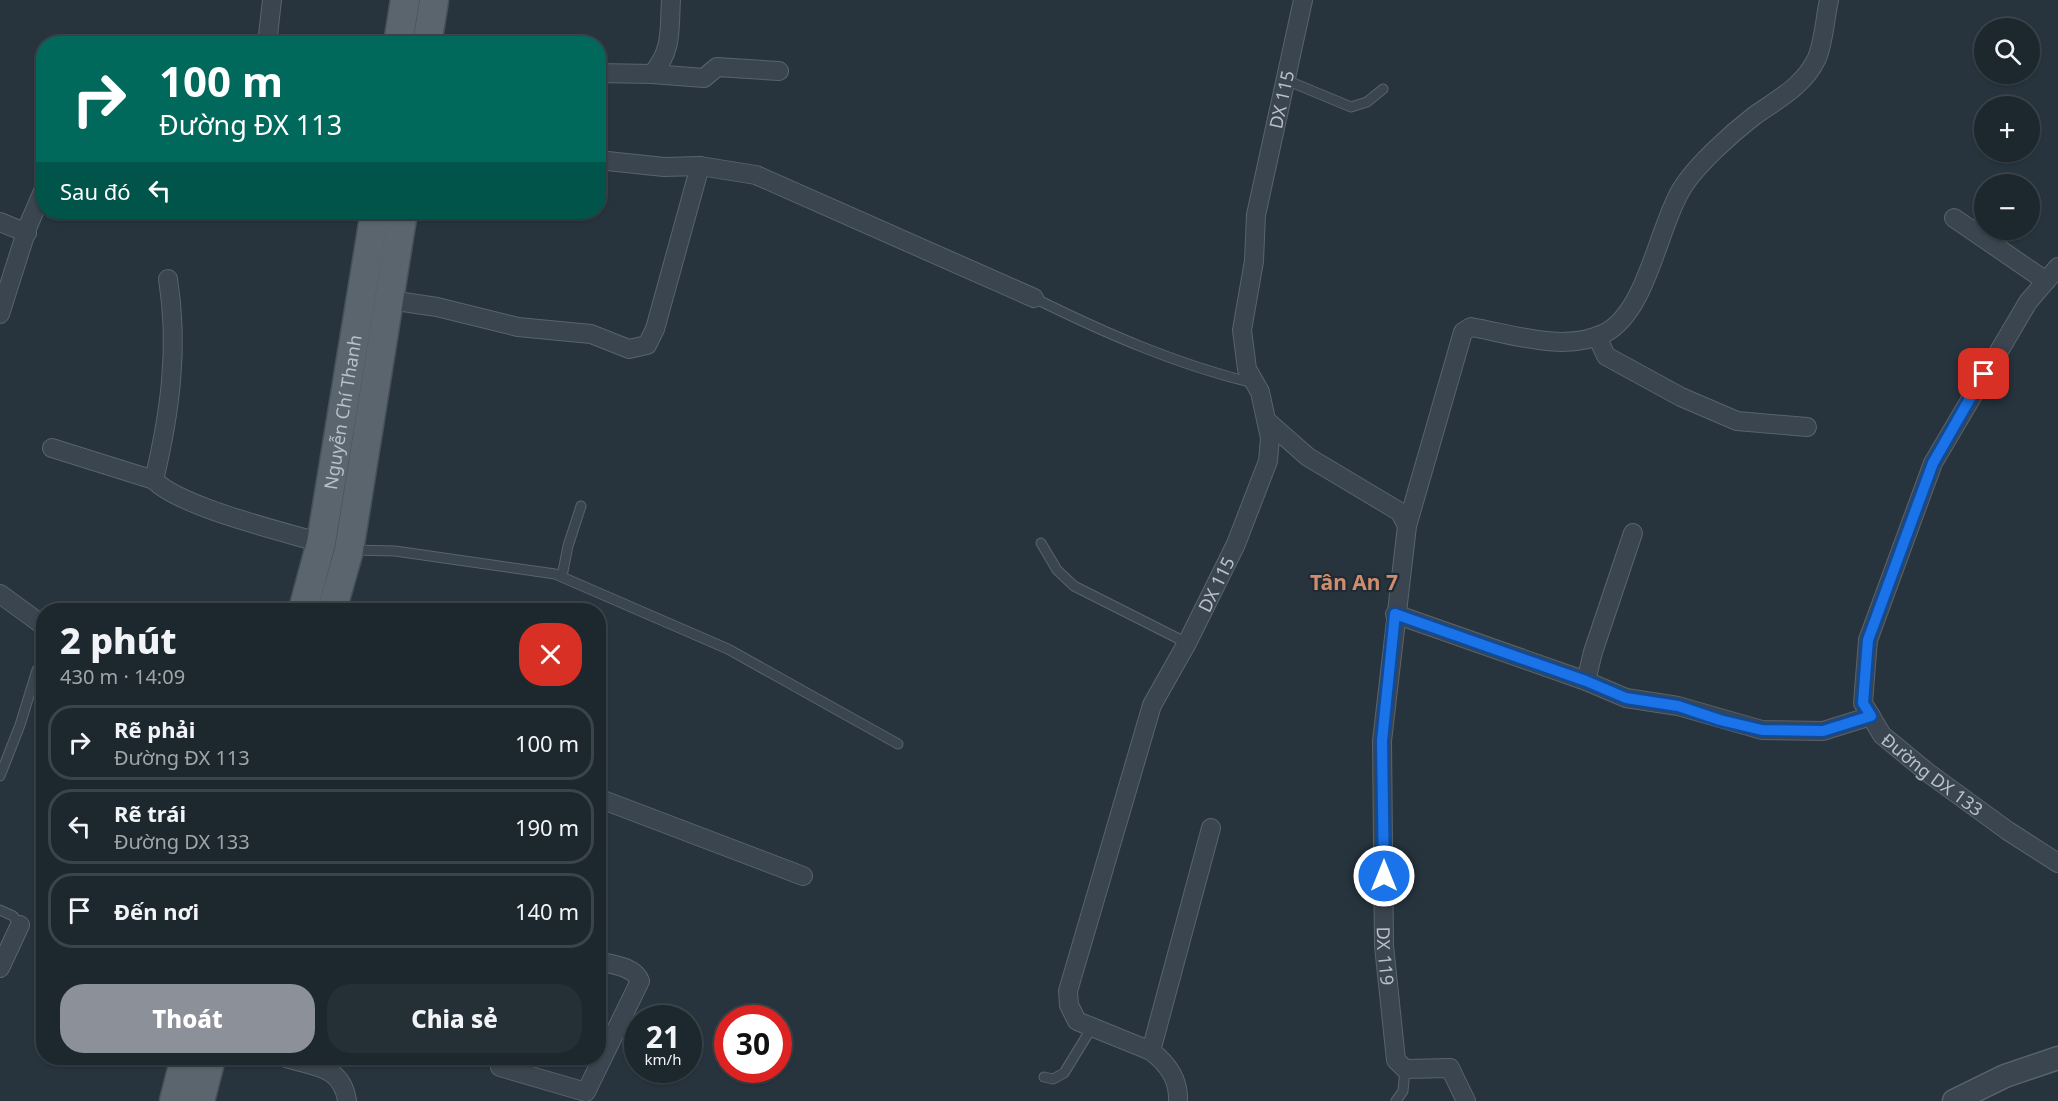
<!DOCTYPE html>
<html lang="vi">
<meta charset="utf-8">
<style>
:root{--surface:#1d272e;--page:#252f36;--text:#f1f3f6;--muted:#a0a5aa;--line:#3b444a;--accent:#8c9099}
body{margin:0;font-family:"Noto Sans",sans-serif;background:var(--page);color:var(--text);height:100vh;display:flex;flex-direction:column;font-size:22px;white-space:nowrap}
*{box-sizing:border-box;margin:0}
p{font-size:20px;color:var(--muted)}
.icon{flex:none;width:33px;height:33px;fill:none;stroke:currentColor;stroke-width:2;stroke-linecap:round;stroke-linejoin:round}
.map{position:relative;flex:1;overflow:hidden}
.sheet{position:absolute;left:36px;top:603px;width:570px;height:462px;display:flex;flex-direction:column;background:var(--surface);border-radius:24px;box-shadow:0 2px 4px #0004,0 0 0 2px var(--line)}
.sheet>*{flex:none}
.top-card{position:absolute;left:36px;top:36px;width:570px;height:183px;border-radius:24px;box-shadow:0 2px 4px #0004,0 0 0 2px var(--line);background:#00695c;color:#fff;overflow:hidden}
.buttons{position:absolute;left:1974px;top:18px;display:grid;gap:12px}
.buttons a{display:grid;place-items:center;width:66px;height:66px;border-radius:50%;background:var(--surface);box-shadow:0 2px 4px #0004,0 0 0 2px var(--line);font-size:30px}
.speed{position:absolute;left:624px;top:1005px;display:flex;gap:12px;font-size:30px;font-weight:700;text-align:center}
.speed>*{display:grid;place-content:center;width:78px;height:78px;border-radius:50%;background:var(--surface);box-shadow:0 2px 4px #0004,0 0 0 2px var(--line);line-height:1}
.speed small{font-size:15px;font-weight:400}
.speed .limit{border:9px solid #d22;background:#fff;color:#111}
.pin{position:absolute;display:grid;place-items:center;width:51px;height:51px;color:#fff;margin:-26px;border-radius:12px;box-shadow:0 3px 9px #0006}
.me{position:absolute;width:66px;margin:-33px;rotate:0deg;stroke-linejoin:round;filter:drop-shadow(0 0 4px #0008)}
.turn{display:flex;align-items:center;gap:21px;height:126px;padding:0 24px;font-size:27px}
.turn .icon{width:78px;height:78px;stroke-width:2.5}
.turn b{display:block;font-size:42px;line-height:51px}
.then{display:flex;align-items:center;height:57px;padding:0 24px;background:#0003;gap:12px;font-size:22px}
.round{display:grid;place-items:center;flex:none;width:63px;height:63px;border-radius:24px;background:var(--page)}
.overview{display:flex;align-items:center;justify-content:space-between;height:102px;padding:0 24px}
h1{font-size:36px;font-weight:800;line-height:45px}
.button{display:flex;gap:12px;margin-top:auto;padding:12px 24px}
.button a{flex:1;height:69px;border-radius:24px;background:var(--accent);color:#fff;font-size:24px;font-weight:800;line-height:69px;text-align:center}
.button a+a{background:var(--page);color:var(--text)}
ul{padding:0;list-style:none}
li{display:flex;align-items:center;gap:18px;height:75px;margin:0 12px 9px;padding:0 12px;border:3px solid var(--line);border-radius:24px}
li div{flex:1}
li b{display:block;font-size:22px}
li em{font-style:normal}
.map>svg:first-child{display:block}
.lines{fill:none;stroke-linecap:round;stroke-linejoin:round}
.service-casing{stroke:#59636c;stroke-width:11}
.minor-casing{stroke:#59636c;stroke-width:20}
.tertiary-casing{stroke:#59636c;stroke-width:25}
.primary-casing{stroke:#48515b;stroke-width:31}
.service{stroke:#3b454f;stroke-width:9}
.minor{stroke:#3b454f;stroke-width:18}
.tertiary{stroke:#3b454f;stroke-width:22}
.primary{stroke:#5a656e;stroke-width:28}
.route-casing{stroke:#114b97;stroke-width:15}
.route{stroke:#1a73e8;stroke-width:10}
.labels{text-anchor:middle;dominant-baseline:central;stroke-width:4.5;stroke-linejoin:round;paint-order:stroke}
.street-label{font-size:18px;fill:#b8c0c9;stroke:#202a34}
.quarter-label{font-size:21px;font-weight:bold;fill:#ce8d6e;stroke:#202a34}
</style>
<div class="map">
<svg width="2058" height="1101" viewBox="0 0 2058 1101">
<rect width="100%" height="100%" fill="#27343e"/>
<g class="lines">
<g class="service-casing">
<path id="service" d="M1286,80L1351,107L1367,102L1383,89
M1034,298C1105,333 1175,364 1253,383
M1041,543L1057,570L1074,586L1187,643
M352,550L395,551L555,574L728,649L898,744
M562,576L568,546L581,506
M0,776L20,725L37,670L44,662
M0,910L13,916L20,925
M1044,1077L1053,1079L1064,1073L1091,1029
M1396,1101L1403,1091L1405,1069"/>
</g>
<g class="minor-casing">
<g id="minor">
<path d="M267,44L272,0"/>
<path d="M598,73L652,74C673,50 669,30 671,0"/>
<path d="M652,74L704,78L717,67L779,71"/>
<path d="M598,160L664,167L700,166L756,175L1034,298"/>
<path d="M1954,218L2046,281"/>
<path d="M0,222L27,233"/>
<path id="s1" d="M2058,267L2028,302L1933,463L1868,640L1863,703L1882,735L1927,772L2008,831L2058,863"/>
<path d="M390,300L437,307L518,327L591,334L629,349L647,345L655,329L700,166"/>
<path d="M0,314L28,226L44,189"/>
<path d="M1597,336L1606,356L1681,397L1737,421L1807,427"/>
<path id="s2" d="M1267,421L1308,457L1400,512L1407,526L1382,741L1384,946L1396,1060L1405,1069L1450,1068L1466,1101"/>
<path d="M52,448L154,480C180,507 281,531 321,543"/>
<path d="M154,480C170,413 179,347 168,279"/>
<path d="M1407,526L1463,332L1471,327C1512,334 1565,353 1605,333C1647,311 1658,228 1681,190C1695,166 1732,133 1754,116C1778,99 1804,86 1817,58C1824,41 1825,18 1829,0"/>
<path d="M0,594L44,626"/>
<path d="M1395,614L1586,681L1626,698L1678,706L1762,730L1823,731L1871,716"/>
<path d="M1586,681L1593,652L1633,533"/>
<path d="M598,798L803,876"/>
<path d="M0,968L20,925"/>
<path d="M1151,1051L1211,828"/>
<path d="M286,1058C315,1067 342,1066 347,1101"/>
<path d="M500,1067L586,1092L640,981C634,966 612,965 598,961"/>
<path id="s3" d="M1178,1101C1179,1079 1168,1064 1151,1051L1077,1021L1069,1005L1068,991L1152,705L1187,643L1236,544L1268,461L1270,438L1260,392L1247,369L1242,330L1254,261L1256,215L1303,0"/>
</g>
</g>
<g class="tertiary-casing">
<path id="tertiary" d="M1954,1101L2005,1076L2058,1058"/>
</g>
<g class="primary-casing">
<g id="primary">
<path d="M398,44L405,0"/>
<path d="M427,44L434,0"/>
<path id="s4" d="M303,610L321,543L375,212"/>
<path d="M332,610L349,550L403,212"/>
<path d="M174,1101L185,1058"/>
<path d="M200,1101L211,1058"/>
</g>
</g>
<use href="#service" class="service"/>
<use href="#minor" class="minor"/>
<use href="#tertiary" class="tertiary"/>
<use href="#primary" class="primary"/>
</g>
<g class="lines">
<g class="route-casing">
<path id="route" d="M1384,876L1382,741L1395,614L1586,681L1626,698L1678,706L1720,720L1762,730L1823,731L1871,716L1863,703L1868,640L1933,463L1984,374"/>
</g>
<use href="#route" class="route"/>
</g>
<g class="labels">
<g class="street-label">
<text stroke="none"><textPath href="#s3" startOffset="1110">DX 115</textPath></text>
<text stroke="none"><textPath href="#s4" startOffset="202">Nguyễn Chí Thanh</textPath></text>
<text stroke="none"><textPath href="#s3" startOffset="606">DX 115</textPath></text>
<text stroke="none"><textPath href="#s1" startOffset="586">Đường DX 133</textPath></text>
<text stroke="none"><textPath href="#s2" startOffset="609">DX 119</textPath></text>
</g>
<g class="quarter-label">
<text x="1354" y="582">Tân An 7</text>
</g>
</g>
</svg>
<div class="buttons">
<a><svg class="icon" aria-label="search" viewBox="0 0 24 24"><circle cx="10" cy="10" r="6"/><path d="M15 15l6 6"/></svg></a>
<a>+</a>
<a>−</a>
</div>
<div class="speed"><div>21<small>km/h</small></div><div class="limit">30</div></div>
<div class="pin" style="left:1984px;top:374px;background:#d93025"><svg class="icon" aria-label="arrive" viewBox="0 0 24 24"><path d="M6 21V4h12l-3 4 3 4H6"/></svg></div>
<svg class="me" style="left:1384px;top:876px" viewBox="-20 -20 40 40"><circle r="17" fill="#1a73e8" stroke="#fff" stroke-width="3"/><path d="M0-11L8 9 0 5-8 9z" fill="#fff"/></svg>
<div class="top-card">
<div class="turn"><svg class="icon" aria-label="right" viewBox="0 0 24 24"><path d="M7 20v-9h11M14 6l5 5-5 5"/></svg><div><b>100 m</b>Đường ĐX 113</div></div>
<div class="then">Sau đó<svg class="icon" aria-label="left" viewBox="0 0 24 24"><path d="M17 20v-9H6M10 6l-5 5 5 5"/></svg></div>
</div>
<section class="sheet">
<div class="overview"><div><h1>2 phút</h1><p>430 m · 14:09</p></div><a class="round" style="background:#d93025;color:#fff"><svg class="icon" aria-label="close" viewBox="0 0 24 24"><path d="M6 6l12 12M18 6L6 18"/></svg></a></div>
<ul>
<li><svg class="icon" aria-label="right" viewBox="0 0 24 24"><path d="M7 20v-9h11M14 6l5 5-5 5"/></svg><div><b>Rẽ phải</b><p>Đường ĐX 113</p></div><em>100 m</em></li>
<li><svg class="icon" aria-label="left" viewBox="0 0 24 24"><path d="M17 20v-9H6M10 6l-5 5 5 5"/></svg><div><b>Rẽ trái</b><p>Đường DX 133</p></div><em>190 m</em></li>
<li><svg class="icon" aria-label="arrive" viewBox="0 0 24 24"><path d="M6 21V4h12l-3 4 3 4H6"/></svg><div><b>Đến nơi</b></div><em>140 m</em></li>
</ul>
<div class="button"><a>Thoát</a><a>Chia sẻ</a></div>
</section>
</div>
